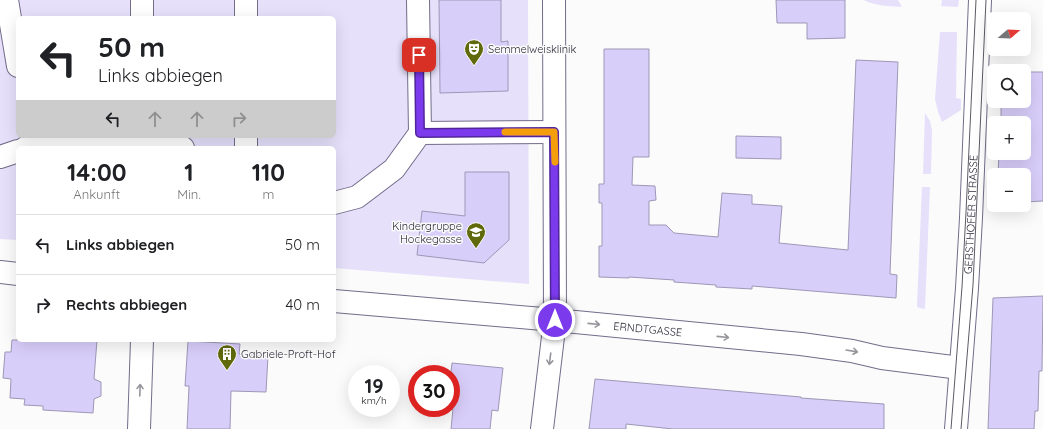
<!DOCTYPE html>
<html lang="de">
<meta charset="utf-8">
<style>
:root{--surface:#fff;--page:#f2f2f2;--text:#202124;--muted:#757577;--line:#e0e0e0}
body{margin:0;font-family:Quicksand,sans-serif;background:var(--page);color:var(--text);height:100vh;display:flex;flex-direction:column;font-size:15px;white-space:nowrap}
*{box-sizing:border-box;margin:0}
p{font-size:13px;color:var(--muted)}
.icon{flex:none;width:22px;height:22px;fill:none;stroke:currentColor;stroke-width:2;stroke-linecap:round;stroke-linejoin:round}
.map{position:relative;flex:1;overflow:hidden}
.panel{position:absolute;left:16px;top:146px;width:320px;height:196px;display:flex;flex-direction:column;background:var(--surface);border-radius:6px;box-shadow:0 4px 16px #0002}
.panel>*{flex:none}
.banner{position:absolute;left:16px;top:16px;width:320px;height:122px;border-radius:6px;box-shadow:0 4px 16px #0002;background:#fff;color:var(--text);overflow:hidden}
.needle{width:26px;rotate:71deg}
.fabs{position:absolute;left:987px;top:12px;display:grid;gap:8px}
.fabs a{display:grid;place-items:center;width:44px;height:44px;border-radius:6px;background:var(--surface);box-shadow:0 4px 16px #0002;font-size:20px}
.speed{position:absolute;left:348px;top:365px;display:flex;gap:8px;font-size:20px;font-weight:700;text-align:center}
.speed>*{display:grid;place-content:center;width:52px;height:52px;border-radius:50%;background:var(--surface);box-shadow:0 4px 16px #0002;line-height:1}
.speed small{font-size:10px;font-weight:400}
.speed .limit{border:6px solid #d22;background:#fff;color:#111}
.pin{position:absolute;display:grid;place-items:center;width:34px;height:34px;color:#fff;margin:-17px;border-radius:8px;box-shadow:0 2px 6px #0006}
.me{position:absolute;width:44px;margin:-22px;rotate:0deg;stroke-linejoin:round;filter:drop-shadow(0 0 3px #0008)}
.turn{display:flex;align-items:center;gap:14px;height:84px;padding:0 16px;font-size:18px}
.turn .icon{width:52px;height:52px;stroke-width:2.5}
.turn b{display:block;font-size:28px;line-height:34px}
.lanes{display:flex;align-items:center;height:38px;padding:0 16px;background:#0003;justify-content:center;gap:20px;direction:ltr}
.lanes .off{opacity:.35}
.eta{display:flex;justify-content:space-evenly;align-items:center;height:68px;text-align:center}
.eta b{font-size:24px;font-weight:800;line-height:28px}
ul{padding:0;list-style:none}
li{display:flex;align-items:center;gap:12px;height:60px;padding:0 16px;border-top:1px solid var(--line)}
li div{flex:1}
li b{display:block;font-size:15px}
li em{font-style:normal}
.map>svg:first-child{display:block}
.green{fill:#e6e0fb;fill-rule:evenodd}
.building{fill:#d8cefa;stroke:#9e97b6}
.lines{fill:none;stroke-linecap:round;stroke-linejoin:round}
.minor-casing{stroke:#736c8a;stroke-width:24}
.minor{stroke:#fff;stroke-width:22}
.tram{stroke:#5c5a64;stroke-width:1}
.oneway{stroke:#96959c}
.route-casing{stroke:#51269a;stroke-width:10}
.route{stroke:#7c3aed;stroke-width:7}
.slow{stroke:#f59e0b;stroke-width:7}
.labels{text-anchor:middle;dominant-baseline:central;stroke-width:3;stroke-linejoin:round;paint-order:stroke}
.poi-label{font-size:11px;fill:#2e2b38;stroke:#fbfbfb;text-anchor:start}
.street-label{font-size:11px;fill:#2e2b38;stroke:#fbfbfb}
</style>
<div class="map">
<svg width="1043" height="429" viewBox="0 0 1043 429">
<rect width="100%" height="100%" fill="#fbfbfb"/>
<path class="green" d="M0,0H528L529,284L334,268V148H18V240L0,239ZM18,18H334V136H18Z
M864,0H898L902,7C890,6 874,6 864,0Z
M942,0H959L958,7L941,6Z
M940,32H957L956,98L961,99V110L942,122L938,112L935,99Z
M925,113L930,121L932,130L931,174H923Z
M922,187H930L925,309L920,308L917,307V305Z"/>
<path class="building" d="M439,0H501V42L508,41V91L440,93Z
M776,0H845V38L807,39V23H777Z
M604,49H649V157H633L632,185L655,186L656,200L649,201V225H666L674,233L718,237L722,193L752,195V204L782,206L779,243L848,250L856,60L898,62L890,274L897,275L896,298L752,286V289L716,287V285L674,282V280L629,277V278L599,277V246H602V203H599V184H604Z
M1024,72H1043V201L1024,202V175H998L999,153H1024V123H1001V101H1024Z
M736,136L781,137V159L736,158Z
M465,172H509V240L484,263L417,255L422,211L465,216Z
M1043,296L1042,371H1039L1038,411H1035L1034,429H988L993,298Z
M12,340H97L94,379L101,382V396L94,399L93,413L43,410V406L24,405L25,399L10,398L11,379L3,378L5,352H11Z
M188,341L240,344L239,354L268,356L266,392L231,391L230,429H187L189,386H185Z
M452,363L503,368L498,411L492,410L490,429H451L453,409L444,408H451V374H423V369L451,372Z
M595,379L801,397V398L884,404V429H673L626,424V429H589Z"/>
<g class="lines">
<g class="minor-casing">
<g id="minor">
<path d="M7,0L18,66"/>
<path d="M142,18V0"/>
<path d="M246,18V0"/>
<path d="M420,133L554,132"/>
<path d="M25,148L88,137L142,140L183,148"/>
<path d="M246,148V136"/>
<path d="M0,157L18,151"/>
<path d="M334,203L357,197L394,169L420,133L418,0"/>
<path d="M0,272L18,274"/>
<path id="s1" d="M334,301L555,320L801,344L852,351L882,358L960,368"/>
<path d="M139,429L142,340"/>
<path d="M542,429L555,320L554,0"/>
<path id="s2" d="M956,429L967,288L971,218L980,0"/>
</g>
</g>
<use href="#minor" class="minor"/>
<path class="tram" d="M951,429L962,287L966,212L976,0
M961,429L973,285L986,0"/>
</g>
<defs><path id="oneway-shaft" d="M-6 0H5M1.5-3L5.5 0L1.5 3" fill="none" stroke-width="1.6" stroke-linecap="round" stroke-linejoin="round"/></defs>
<g class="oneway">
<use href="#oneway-shaft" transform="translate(594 324) rotate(6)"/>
<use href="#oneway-shaft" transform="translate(723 337) rotate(6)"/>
<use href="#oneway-shaft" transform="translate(852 351) rotate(10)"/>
<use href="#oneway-shaft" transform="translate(550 359) rotate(97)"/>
<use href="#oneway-shaft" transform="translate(140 390) rotate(-88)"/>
</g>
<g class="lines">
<g class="route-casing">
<path id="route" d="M419,55L420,133L554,132L555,320"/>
</g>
<use href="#route" class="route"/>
<path class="slow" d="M505,132H554L555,162"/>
</g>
<defs>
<g id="theatre-pin" transform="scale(1)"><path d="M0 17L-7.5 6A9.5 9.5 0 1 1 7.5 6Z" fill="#60690c" stroke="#fbfbfb"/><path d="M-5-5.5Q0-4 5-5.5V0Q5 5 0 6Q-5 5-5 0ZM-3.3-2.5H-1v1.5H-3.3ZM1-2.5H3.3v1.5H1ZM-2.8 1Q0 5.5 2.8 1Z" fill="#fff"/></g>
<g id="school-pin" transform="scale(1)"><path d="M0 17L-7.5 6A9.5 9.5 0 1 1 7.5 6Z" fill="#60690c" stroke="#fbfbfb"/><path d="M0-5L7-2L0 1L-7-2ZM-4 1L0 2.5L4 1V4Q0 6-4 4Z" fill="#fff"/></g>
<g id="building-pin" transform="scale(1)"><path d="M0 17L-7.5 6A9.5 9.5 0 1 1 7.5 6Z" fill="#60690c" stroke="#fbfbfb"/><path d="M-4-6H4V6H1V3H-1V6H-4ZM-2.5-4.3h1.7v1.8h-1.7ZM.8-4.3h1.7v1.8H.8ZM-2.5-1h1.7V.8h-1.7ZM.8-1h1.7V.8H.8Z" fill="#fff"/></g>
</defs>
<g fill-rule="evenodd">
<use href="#theatre-pin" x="474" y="49"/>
<use href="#school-pin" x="476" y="232"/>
<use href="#building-pin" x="227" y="354"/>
</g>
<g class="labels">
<g class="poi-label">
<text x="488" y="49">Semmelweisklinik</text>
<text x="462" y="226" text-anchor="end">Kindergruppe<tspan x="462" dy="13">Hockegasse</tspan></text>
<text x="241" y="354">Gabriele-Proft-Hof</text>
</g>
<g class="street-label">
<text stroke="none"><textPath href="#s2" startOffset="215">GERSTHOFER STRASSE</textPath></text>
<text stroke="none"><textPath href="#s1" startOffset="315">ERNDTGASSE</textPath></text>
</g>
</g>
</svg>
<div class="fabs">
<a><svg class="needle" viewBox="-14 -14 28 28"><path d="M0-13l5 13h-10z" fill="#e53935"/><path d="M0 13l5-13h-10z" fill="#757577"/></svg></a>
<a><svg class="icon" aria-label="search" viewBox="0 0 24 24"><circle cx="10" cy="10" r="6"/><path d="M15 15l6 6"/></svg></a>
<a>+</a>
<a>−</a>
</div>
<div class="speed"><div>19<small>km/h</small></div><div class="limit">30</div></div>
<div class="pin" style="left:419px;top:55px;background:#d93025"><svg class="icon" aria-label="arrive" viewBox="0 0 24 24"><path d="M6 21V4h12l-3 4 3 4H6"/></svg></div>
<svg class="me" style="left:555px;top:320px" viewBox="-20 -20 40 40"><circle r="17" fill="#7c3aed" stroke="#fff" stroke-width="3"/><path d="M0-11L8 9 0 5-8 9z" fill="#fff"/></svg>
<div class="banner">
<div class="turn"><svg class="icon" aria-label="left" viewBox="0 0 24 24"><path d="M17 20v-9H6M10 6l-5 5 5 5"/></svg><div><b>50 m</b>Links abbiegen</div></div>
<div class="lanes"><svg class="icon" aria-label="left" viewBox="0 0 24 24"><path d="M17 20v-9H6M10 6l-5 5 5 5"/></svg><svg class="icon off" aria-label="ahead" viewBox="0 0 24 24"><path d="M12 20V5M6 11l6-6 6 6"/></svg><svg class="icon off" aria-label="ahead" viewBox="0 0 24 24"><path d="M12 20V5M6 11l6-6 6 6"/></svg><svg class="icon off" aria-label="right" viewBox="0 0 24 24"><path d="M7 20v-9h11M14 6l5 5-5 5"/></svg></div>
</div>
<section class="panel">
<div class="eta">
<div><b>14:00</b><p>Ankunft</p></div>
<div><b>1</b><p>Min.</p></div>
<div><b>110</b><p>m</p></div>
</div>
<ul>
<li><svg class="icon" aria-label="left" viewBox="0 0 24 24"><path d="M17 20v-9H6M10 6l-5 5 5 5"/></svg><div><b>Links abbiegen</b></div><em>50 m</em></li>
<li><svg class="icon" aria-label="right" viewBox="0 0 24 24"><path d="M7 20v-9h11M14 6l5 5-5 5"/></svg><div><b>Rechts abbiegen</b></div><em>40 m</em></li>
</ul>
</section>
</div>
